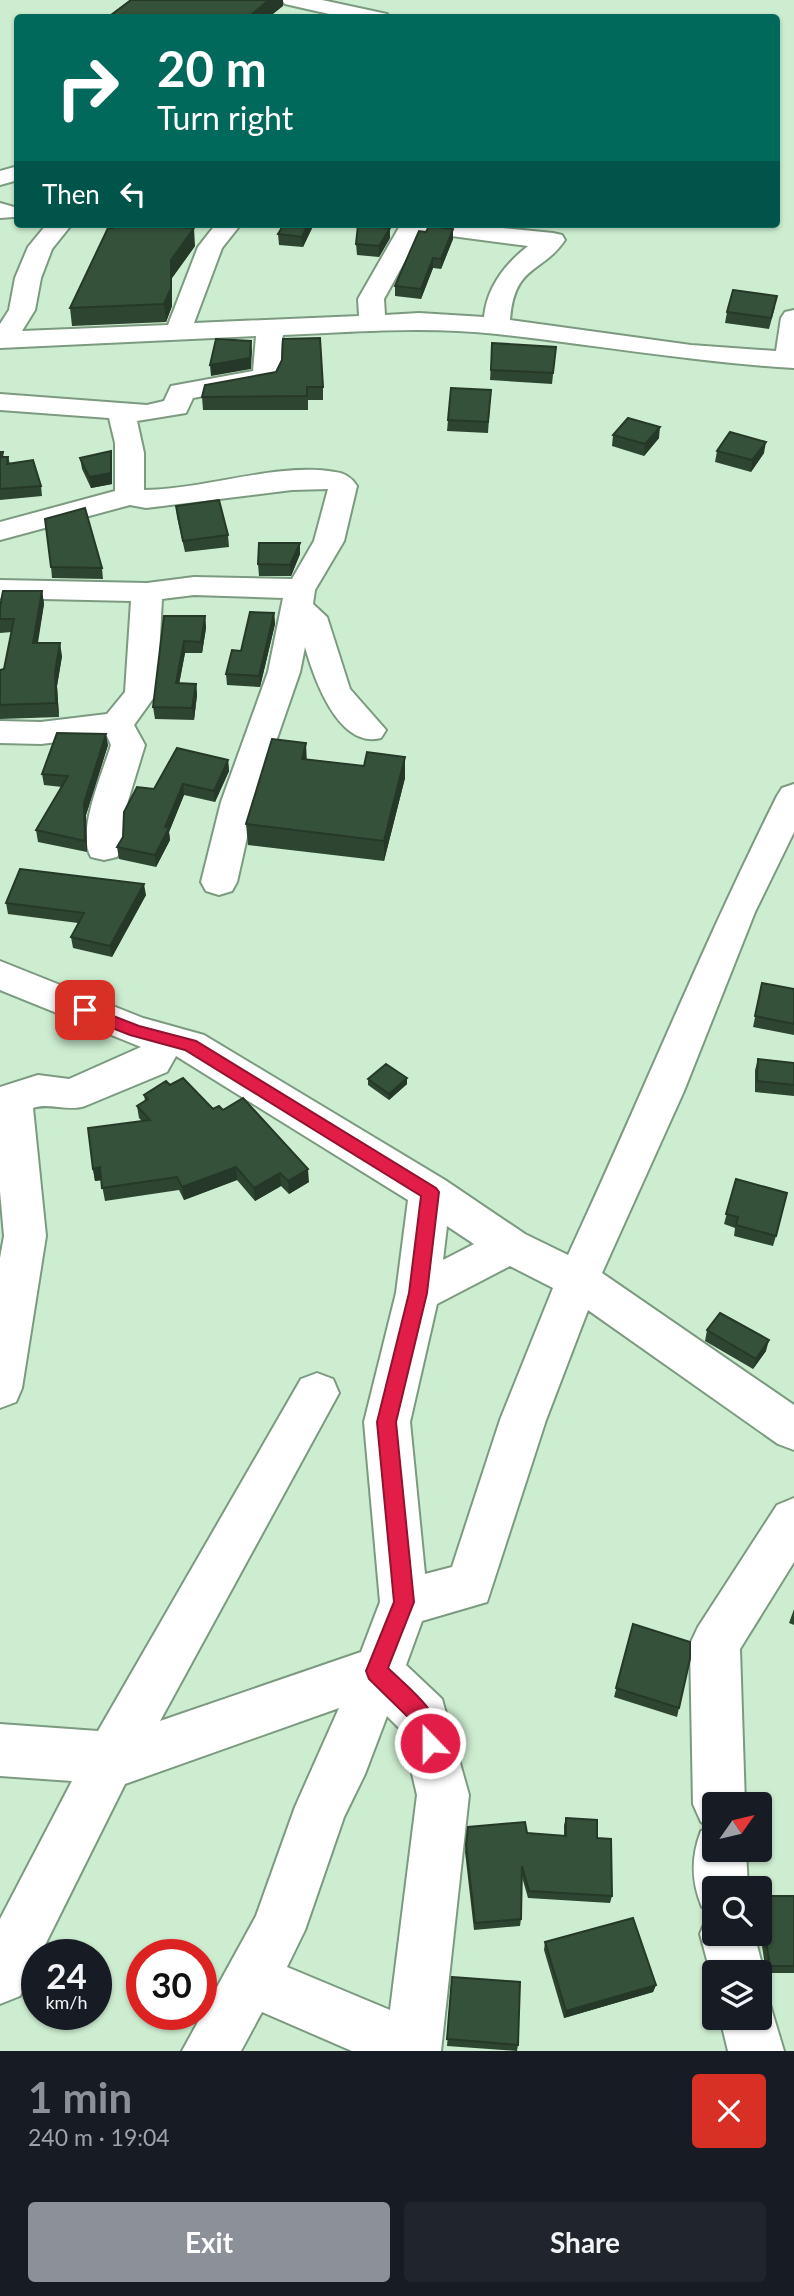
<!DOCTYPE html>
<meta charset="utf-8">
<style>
:root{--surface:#171b24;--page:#20242c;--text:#f1f3f6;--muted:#9ea1a6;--accent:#8c9099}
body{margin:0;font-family:Lato,sans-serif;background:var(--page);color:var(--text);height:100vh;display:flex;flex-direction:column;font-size:26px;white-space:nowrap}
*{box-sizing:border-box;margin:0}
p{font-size:23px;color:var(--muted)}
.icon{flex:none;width:38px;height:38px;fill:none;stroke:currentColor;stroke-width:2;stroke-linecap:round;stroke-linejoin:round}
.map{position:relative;height:2051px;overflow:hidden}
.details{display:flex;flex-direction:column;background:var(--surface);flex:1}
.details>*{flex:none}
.top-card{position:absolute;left:14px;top:14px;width:766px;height:214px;border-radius:7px;box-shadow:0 2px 5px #0004;background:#00695c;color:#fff;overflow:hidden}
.needle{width:46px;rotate:56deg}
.buttons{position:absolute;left:702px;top:1792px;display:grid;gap:14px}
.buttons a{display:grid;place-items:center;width:70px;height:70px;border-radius:7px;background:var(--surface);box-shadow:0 2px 5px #0004;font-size:35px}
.speed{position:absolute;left:21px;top:1939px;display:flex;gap:14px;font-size:35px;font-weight:700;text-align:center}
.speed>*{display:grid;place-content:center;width:91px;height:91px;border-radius:50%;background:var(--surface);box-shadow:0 2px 5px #0004;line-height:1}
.speed small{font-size:18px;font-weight:400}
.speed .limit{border:10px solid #d22;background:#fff;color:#111}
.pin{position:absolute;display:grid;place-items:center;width:60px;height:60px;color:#fff;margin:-30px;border-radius:14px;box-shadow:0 4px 10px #0006}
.me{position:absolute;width:77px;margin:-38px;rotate:338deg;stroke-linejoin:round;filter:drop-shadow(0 0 5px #0008)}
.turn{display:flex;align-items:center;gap:24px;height:147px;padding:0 28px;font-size:32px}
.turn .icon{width:91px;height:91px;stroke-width:2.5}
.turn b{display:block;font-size:49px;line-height:60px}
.then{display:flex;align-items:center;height:66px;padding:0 28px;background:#0003;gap:14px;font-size:26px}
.round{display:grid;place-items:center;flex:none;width:74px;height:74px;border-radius:7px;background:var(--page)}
.overview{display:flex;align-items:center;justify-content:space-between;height:119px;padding:0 28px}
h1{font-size:42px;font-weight:700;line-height:52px;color:var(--accent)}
.button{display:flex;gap:14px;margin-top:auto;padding:14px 28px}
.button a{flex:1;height:80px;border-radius:7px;background:var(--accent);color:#fff;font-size:28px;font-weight:700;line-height:80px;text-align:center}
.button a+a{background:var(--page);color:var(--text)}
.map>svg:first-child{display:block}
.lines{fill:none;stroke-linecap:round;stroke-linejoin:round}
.minor-casing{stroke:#7c9a7f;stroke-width:4}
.minor{fill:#fff;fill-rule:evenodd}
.wall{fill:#2e4631}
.shaded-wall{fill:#263928}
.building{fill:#365139;stroke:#263928;stroke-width:2}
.route{fill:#e11d48;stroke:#92132f;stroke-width:2}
</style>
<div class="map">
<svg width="794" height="2051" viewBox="0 0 794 2051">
<rect width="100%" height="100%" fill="#cdedd0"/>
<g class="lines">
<g class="minor-casing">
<path id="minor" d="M282,0H322L387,14L390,18H347L285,4Z
M18,166V180L0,185V171Z
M0,203L14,207L17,212L14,217L0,218Z
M47,224H72L52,249L41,278L35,310L22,331L168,325L198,247L216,224H241L222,248L194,323L359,316L358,299L401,224H464L553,233L562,235L565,240C542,274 514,264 510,320L691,345L776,351L781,318L785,312L794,310V368C694,362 596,345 497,334C425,326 354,332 283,335C279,350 284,371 276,383L193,398L186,413L137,421L144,453V490C203,490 277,462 335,472C345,473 352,478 357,486L344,541L315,590L313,604L327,617L350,689L386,730L381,738C338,749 314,678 305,647L300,672L255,802L237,882L232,891L219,895L206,891L201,882L221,802L268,672L283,598L194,595L162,599L157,693L134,725L145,745L124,814L122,848L117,857L104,860L91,857C76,832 103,772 111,745L107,736L41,744L0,743V721L41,722L107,714L125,692L131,601L0,598V580L147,583L194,577L292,579L314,541L328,489L292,490L146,508L130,505L0,540V522L115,491V443L109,418L0,410V394L147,405L164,401L171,386L253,371L256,336L0,348V324L9,310L15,278L28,247ZM421,232L528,246C505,264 487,287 484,317L419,313L385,315L384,299Z
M794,784V832L755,912L684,1091L602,1273L794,1405V1450L778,1444L588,1310L546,1420L487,1602L422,1621L406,1665L442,1699L469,1795L441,2051H352L262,2012L241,2051H182L256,1916L295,1807L339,1708L125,1784L40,1955H37V1961L20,1996L0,2004V1919L72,1781L0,1776V1724L98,1731L301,1379L317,1373L333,1379L339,1393L160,1721L361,1652L380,1602L364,1422L396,1293L408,1200L176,1056L167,1072L85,1106C67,1112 49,1102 33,1108L46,1236L22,1388L16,1402L0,1408V1258L4,1236L0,1191V1087L38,1075L69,1079L141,1047L0,990V961L143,1018L204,1035L445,1180L525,1234L568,1255C639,1102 702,946 777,796L782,788ZM447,1226L474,1244L443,1260ZM510,1266L553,1288L500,1420L452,1567L425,1574L410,1422L437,1304ZM387,1716L402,1731L417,1795L390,2010L287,1967L305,1930L344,1817L365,1774Z
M794,1498V1562L740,1649L745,1804H714V1850H746L748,1888H714V1912L702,1907C691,1881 691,1857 701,1831L711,1827L701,1822L693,1804L690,1644L698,1627L777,1505Z
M714,1912V1934H754L764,1972L760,1982V1972H714V1986L700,1934L708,1915Z
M760,1995L768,1998L784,2051H728L720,2018H760Z"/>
</g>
<use href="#minor" class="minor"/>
</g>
<path class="wall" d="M314,224L303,247L279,245L278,234Z
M453,229V239L441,269L433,268L421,299L395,296V286L426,232Z
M390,238L379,257L357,255L356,244Z
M195,246L172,278V306L166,322L72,326L70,308Z
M775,307L769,329L725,323L727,312Z
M492,343L556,347L552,384L490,380Z
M205,385L323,387V400H308V410H203L202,397Z
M491,390L488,433L447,431L448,420Z
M613,435L659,438L644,456L612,446Z
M111,451L112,463V484L91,488L82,469L80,458Z
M717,451L764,453L751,472L715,462Z
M0,452L4,457H8L10,464L41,486L42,496L0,500Z
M176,506L228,535L229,547L185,552L177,517Z
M300,543V554L291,576H259L258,564Z
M51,567L102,568L103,579L52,578Z
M42,591L44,604L38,643L62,656L57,686L59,717L0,719V670L4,669L12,632L0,633V607Z
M274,613L275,624L260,687L227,685L226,674L241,651Z
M164,616H205L206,628L202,653H185L179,684H196L197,695L194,720L155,719L153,707Z
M108,745L86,815L87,852L38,842L36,830L62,787L44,785L42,774Z
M405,757V778L384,861L248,845L246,824L307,759L364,766Z
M228,760L229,771L215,802L184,795L169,832L170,840L156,867L119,859L117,847L154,789Z
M146,895L112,957L73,948L71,937L78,923L8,914L6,903Z
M762,983L794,989V1035L753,1027Z
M758,1059L794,1063V1096L755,1092V1070Z
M407,1078V1084L389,1100L368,1085V1079Z
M170,1085L213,1109L223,1110L309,1182L289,1194L281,1186L255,1201L237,1180L184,1200L179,1190L105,1201L101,1180L95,1181L93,1169L142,1121L139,1118L137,1106L145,1101L144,1095Z
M736,1179L776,1236L773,1246L734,1236L735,1228L724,1224Z
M707,1330L766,1351L753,1369L705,1341Z
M794,1609V1625L789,1623Z
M633,1624L679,1708L677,1717L614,1697Z
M566,1818L597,1838L612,1896L610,1903L528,1898L522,1877L521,1919L520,1926L474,1930L465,1852L468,1827L564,1836V1825Z
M760,1896H794V1973H766L760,1932Z
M545,1942L656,1985L653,1992L564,2018L544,1950Z
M452,1977L518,2045L517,2051L447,2046Z"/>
<path class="shaded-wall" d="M269,0H283V6L268,18L253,13Z
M308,224H314L303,247L302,237Z
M194,228L195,246L172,278V306L166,322L164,304L171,260Z
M390,228V238L379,257V246Z
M453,229V239L441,269V259Z
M433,258V268L421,299V289Z
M251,341L252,351L251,369L211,376L210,365Z
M660,427L659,438L644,456L645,444Z
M766,442L764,453L751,472L752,460Z
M111,451L112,463V484L91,488L89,477Z
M300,543V554L291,576L290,565Z
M42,591L44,604L35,656L33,643Z
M274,613L275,624L260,687L259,676Z
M205,616L206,628L202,653L201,642Z
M184,641L185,653L177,695L176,683Z
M60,643L62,656L57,686L59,717L56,703L55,672Z
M196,684L197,695L194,720L192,708Z
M106,734L108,745L86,815L87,852L85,841L84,803Z
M306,743L307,764L302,759Z
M405,757V778L384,861V841Z
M228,760L229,771L215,802L214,791Z
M183,784L184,795L169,832L170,840L156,867L155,855Z
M144,884L146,895L112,957L110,946Z
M407,1078V1084L389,1100V1094Z
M100,1167L103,1180L95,1181L93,1169Z
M236,1167L237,1180L184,1200L182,1187Z
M308,1169L309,1182L289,1194L288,1181Z
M280,1173L281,1186L255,1201L254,1188Z
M769,1340L766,1351L753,1369L756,1359Z
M656,1985L653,1992L564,2018L566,2011Z"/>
<path class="building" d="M131,0H269L253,13L282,18H107Z
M115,224H133L194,228L171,260V288L164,304L70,308L108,228H113Z
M284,224H308L302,237L278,234Z
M358,225L390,228L379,246L356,244Z
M429,226L453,229L441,259L433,258L421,289L395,286L419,231L426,232Z
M733,290L777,296L771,318L727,312Z
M320,338L323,387H307V396L202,397L205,385L276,372L282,360L283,339Z
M216,339L251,341L250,358L210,365Z
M492,343L556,347L553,373L491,370Z
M451,388L491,390L488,422L448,420Z
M628,418L660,427L645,444L613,435Z
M730,432L766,442L752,460L717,451Z
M111,451V473L89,477L80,458Z
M0,452H3L2,457H8L7,464L33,460L41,486L0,489Z
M219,500L228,535L183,541L176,506Z
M85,508L102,568L51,567L45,519Z
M259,543H300L290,565L258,564Z
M3,591H42L33,643H60L55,672L56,703L0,705V670L4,669L14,619H0V607Z
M250,612L274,613L259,676L226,674L232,650L241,651Z
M164,616H205L201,642L184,641L176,683L196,684L192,708L153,707Z
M57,733L106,734L84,803L85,841L36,830L68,776L42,774Z
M272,739L306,743L302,759L364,766L367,752L405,757L384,841L246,824Z
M177,748L228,760L214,791L183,784L165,827L169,828L155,855L117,847L123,837L124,812L137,787L154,789Z
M20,869L144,884L110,946L71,937L84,913L6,903Z
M762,983L794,989V1024L755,1016Z
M758,1059L794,1063V1085L757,1081Z
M386,1064L407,1078L389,1094L368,1079Z
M183,1078L213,1109L219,1106L223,1110L243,1098L308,1169L288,1181L280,1173L254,1188L236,1167L182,1187L177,1177L102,1188L100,1167L93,1169L88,1128L150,1120L137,1106L148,1099L144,1095L166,1081L170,1085Z
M736,1179L787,1193L776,1236L736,1225L738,1217L726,1214Z
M720,1313L769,1340L756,1359L707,1330Z
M633,1624L690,1642V1659L679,1708L616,1688Z
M566,1818L597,1820V1838L611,1839L612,1896L529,1891L522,1866L521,1919L475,1923L466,1845L468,1827L525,1822L527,1833L566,1836Z
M760,1896H794V1966H770L760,1903Z
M633,1918L656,1985L566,2011L545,1942Z
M452,1977L520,1982L518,2045L447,2039Z"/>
<path class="route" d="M85,1005L139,1026L196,1041L436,1188L439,1192L427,1293L396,1422L414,1602L388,1668C408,1688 451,1718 438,1751L430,1754L423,1751L414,1723L369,1679L366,1671L394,1602L377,1422L409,1293L421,1196L185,1050L130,1035L79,1015V1006Z"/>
</svg>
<div class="buttons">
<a><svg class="needle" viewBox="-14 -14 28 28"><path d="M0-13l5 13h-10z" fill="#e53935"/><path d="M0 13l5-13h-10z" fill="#9ea1a6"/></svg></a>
<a><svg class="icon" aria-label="search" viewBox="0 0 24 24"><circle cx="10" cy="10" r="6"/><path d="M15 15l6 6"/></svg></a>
<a><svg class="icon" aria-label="layers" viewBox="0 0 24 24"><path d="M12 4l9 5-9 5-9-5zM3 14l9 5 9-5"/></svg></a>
</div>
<div class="speed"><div>24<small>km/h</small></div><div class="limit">30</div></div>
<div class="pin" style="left:85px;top:1010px;background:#d93025"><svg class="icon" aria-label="arrive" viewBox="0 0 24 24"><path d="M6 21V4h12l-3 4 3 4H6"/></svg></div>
<svg class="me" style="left:430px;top:1743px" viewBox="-20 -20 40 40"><circle r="17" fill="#e11d48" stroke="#fff" stroke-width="3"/><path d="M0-11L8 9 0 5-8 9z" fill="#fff"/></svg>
<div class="top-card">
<div class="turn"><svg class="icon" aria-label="right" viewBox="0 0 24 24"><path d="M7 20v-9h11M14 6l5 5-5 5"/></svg><div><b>20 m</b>Turn right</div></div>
<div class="then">Then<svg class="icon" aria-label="left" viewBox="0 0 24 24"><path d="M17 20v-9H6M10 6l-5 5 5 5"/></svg></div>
</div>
</div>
<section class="details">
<div class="overview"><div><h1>1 min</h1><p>240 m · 19:04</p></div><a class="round" style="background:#d93025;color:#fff"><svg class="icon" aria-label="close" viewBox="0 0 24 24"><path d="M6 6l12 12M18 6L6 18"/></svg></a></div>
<div class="button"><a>Exit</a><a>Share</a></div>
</section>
